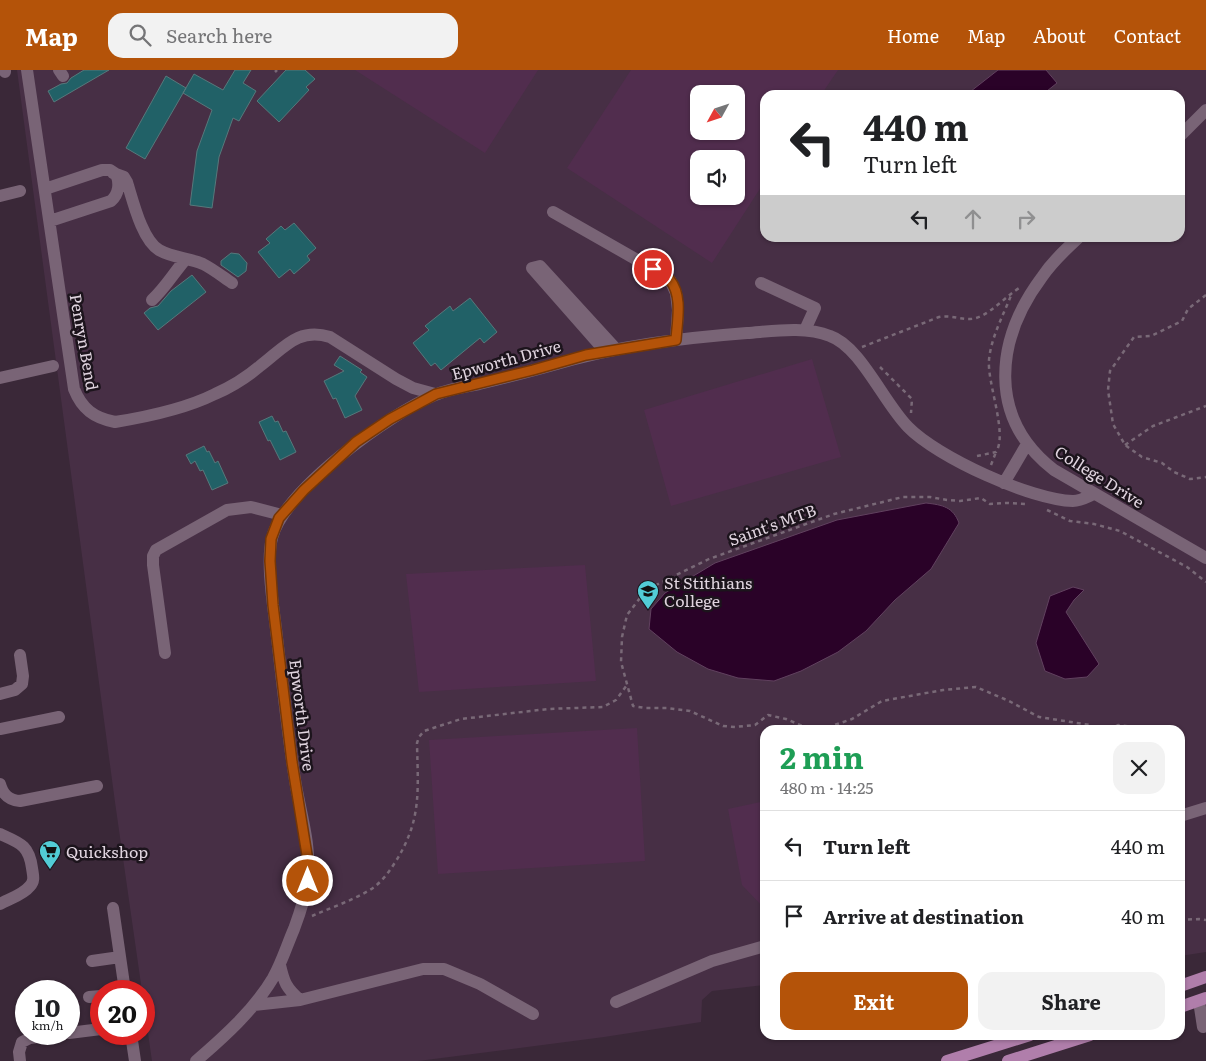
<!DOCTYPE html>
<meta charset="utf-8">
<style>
:root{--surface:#fff;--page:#f2f2f2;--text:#202124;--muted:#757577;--line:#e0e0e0;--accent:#b45309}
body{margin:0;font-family:Literata,serif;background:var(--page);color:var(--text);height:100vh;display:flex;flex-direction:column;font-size:19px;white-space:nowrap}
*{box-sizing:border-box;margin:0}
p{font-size:16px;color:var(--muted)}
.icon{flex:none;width:28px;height:28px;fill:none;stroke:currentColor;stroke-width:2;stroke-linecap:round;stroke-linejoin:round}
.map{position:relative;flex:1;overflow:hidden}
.drawer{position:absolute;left:760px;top:655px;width:425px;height:315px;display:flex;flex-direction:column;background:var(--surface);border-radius:15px;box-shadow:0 1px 4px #0004}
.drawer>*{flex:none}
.top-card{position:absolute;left:760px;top:20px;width:425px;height:152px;border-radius:15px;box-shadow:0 1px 4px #0004;background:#fff;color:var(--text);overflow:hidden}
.needle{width:32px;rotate:230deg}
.buttons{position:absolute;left:690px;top:15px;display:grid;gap:10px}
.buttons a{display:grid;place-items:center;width:55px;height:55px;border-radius:10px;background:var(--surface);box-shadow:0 1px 4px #0004;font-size:25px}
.speed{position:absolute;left:15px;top:910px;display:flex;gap:10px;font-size:25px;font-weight:700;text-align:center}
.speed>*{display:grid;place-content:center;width:65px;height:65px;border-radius:50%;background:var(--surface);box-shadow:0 1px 4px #0004;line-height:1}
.speed small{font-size:12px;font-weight:400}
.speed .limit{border:8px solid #d22;background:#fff;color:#111}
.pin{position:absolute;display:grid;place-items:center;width:42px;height:42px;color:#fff;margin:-21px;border:2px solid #fff;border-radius:50%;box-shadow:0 1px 5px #0007}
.me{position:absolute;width:55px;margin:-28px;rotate:0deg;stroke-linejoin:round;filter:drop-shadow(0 0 4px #0008)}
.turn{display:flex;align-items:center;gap:18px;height:105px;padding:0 20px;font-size:22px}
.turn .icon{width:65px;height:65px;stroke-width:2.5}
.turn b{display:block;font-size:35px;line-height:42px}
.lanes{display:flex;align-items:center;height:48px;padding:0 20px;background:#0003;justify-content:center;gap:25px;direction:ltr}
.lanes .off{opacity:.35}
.round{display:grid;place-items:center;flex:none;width:52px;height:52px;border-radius:15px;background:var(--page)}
.headline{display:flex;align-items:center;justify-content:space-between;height:85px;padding:0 20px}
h1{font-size:30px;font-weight:700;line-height:38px;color:#1e9e55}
.action{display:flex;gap:10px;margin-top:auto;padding:10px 20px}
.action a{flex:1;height:58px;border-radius:15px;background:var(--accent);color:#fff;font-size:20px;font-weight:700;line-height:58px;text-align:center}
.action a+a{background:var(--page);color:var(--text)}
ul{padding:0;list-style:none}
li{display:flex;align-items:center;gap:15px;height:70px;padding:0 20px;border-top:1px solid var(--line)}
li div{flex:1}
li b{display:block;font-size:19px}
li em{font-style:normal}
header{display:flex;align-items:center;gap:30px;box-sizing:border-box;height:70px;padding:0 25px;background:var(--accent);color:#fff}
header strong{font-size:24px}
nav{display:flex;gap:28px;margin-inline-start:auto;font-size:18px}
.search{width:350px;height:45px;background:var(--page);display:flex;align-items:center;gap:12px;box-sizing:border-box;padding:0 18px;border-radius:15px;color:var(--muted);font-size:19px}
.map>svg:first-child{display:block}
.built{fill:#472f45;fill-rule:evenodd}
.green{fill:#512d4e;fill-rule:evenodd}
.water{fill:#2a0228;stroke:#61415f}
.building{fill:#216167;stroke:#57787b}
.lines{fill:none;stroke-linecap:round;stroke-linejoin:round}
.path{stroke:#796977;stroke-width:2.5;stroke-dasharray:4 4;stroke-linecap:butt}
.minor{stroke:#796476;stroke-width:12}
.major{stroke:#b07eab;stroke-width:12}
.route-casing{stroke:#753606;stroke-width:12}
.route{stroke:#b45309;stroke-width:9}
.labels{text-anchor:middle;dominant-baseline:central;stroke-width:5;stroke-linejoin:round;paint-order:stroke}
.street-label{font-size:16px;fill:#e0d4df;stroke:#1c141c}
.poi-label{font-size:16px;fill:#e0d4df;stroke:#1c141c;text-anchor:start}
</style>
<header>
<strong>Map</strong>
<div class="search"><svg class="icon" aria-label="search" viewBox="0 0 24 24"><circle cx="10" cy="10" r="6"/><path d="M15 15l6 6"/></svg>Search here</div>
<nav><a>Home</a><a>Map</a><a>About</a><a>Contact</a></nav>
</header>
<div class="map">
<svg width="1206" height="991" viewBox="0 0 1206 991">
<rect width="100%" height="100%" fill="#3a2838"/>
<path class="built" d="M17,0H1206V882L1180,886V660H765V915L712,921L702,930L701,952L604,967L418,991H152L144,935V921H142L115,732ZM699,24H736V61H699ZM765,25H1180V168H765ZM699,89H736V126H699Z"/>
<path class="green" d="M355,0H538L485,83Z
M631,0H838L821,25H765V111L712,193L567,98ZM699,24H736V61H699ZM699,89H736V126H699Z
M812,289L841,387L671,436L644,340Z
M585,495L596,611L419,622L406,504Z
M637,658L645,791L438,804L429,670Z
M765,731V839L742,815L728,739Z"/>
<path class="water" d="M998,0H1046L1057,13L1042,25H966Z
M926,433C943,435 953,437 959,453L931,499L895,530L866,561L838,582L801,601L774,611L738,608L708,599L677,582L649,559L651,539L665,523L715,493L837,450Z
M1073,517L1084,520L1074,530L1066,542L1099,594L1087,607L1065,609L1045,601L1036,573L1050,526Z"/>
<path class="building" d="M84,0H109L54,32L48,21L61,14L67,13L71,8Z
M235,0H251L243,13L256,21L239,51L233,48L219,87L212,138L190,135L197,81L212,40L183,23L194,4L223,20Z
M286,0H305L315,9L306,17L309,20L279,52L257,31Z
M166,6L186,18L145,89L126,78Z
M294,153L316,178L307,186L310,190L294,204L290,199L279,208L258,182L270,173L266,169L281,156L285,160Z
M231,183L239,184L247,193L246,201L238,207L221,195V191Z
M192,205L206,222L158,260L144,243L150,238L158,236L171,221Z
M470,228L497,262L484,273L480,268L441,300L435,293L431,296L413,273L429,260L425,256L450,236L453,241Z
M340,286L362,300L360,302L367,307L355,326L362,340L345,348L336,328L333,329L324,311L344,301L334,295Z
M272,346L275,352L278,351L283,362L286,361L296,382L280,390L270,370L268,371L259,352Z
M204,376L207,382L209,381L215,393L218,391L228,413L212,420L203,400L200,401L195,391L191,394L186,385Z"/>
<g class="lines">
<path class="path" d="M275,2L277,0
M1206,225L1188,239L1182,251L1151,266L1134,267L1110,301L1108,320L1113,354L1125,375L1142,387L1162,393L1174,402L1190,409L1206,407
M862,277L939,247C950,245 959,249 970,249C987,249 1006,225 1021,217
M880,297L912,329L911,343
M1125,375L1153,356L1206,336
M977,386L996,382C1008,364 987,313 989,290C991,267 1004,244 1012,223
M991,395L996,382
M1047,440L1070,451L1094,454L1120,461L1187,497L1206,512
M817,660L805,657L786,649L768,645L755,655L735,657L723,656L690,641L667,638H645L633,636L621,592L622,567L627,545L640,528L658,514L709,489L834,444L903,427H930L947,430L960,431L981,428L990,434L1007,433L1025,434
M820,660L852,649L882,631L943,620L976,617L1009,631L1039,647L1090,655L1100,660
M1109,660L1118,655L1135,657L1154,656L1163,660
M312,846C330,838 351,831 368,821C379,815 387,805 394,794C422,751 418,722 417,673L419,667L424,661L461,649L548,639L603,637L616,630L627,615
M1180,850L1199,849L1206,850"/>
<path class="minor" d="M5,0V2
M27,0L74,319C82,339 94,348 115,352C146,347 187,338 215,324C231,317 247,307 260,296C284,278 298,257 330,267L396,309L413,318L435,324
M59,0L63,6
M1180,66L1206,40
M113,103L124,107L127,112C133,131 142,170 159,180C173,188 190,188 203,194C213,199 223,207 232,213
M45,119L102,100H110L116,104C120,113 119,124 111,131L50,151
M0,126L20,121
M553,142L653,199L670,210L676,223L678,240L676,270
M1078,168C1065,180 1052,192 1042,207C995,270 987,348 1054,400L1206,488
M761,213L815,238L805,260
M152,230C165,218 173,204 185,190
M605,281L532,198L540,196L616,279
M0,308L53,296
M1004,413L1027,374
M165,583L153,495V486L156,480L227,440L251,437L282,445
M0,624L15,620L22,614L23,606L20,585
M0,659L59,647
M0,714C3,725 9,730 20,731L97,716
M1180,746L1206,738
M0,764C20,773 29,775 32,798C33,805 35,811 30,816C23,825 9,829 0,834
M113,838L125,921
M92,891L120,887
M280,895C284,912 286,918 300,930
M89,927L101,926
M1199,931L1203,957
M616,932L712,891L765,876
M254,935L300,930L423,899H444L480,914L533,944
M69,963L101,959
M131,964L135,991
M20,991L19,982L22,972L30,968L63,964
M196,991C224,967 254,940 273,908C282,892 287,875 294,859C300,843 306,825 308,807C311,775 300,741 295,710C287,660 282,609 276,559C273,534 266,491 272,468C283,421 390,343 435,325C448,319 464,317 479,314C504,308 528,302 553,295C616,276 682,268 747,263C774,261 805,256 830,266C860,276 884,333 908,357C937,387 1031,430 1073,431C1081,431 1087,427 1094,424"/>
<path class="major" d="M1180,916L1206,907
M1180,937L1206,928
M947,991L1030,965
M1008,991L1090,965"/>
</g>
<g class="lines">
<g class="route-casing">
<path id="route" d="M308,811V791L292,692L273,535L270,491L271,469L279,448L304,420L356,372L390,349L436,324L533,300L586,285L676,270C677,252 683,226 670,210C666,206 658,202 653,199"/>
</g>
<use href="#route" class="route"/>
</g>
<defs>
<g id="school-pin" transform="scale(1.125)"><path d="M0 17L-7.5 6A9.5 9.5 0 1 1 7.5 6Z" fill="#52ccd6" stroke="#1c141c"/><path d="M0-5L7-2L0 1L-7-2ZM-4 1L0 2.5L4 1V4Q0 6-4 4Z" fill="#111"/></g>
<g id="supermarket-pin" transform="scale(1.125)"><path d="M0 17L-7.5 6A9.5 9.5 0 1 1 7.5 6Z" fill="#52ccd6" stroke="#1c141c"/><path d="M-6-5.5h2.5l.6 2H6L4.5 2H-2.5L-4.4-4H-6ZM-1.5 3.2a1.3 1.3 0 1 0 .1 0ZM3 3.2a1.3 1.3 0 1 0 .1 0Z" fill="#111"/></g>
</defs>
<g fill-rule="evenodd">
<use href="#school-pin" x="648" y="521"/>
<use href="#supermarket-pin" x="50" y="781"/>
</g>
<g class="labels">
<g class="street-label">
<text transform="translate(85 272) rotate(80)">Penryn Bend</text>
<text transform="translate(506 289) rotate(-15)">Epworth Drive</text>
<text transform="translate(1100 406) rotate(32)">College Drive</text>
<text transform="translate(772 454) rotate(-20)">Saint's MTB</text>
<text transform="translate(303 645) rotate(83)">Epworth Drive</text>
</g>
<g class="poi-label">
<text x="664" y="512">St Stithians<tspan x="664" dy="18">College</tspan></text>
<text x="66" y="781">Quickshop</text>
</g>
</g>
</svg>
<div class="buttons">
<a><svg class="needle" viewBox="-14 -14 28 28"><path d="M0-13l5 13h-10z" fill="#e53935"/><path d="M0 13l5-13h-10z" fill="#757577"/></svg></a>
<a><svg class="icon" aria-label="sound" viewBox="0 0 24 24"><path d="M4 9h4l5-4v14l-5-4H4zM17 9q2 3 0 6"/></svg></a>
</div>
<div class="speed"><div>10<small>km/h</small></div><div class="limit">20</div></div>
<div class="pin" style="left:653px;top:199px;background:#d93025"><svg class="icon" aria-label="arrive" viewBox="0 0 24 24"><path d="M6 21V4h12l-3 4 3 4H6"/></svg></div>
<svg class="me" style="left:308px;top:811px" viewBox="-20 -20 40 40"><circle r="17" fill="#b45309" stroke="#fff" stroke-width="3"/><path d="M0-11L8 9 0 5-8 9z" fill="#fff"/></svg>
<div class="top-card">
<div class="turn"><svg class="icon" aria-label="left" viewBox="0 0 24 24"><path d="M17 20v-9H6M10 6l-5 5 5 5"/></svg><div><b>440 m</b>Turn left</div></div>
<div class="lanes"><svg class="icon" aria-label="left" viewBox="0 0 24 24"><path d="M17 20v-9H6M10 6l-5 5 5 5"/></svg><svg class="icon off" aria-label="ahead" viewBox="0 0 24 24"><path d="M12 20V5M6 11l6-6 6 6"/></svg><svg class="icon off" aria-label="right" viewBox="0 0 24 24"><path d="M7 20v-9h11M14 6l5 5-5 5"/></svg></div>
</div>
<section class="drawer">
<div class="headline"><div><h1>2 min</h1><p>480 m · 14:25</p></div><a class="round"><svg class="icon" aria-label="close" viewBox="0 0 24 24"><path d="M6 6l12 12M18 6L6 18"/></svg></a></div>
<ul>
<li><svg class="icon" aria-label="left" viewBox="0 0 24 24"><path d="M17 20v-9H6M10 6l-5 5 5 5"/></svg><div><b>Turn left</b></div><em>440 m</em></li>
<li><svg class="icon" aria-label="arrive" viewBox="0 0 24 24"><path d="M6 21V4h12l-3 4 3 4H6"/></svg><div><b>Arrive at destination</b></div><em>40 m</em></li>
</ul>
<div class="action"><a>Exit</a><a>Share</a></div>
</section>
</div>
